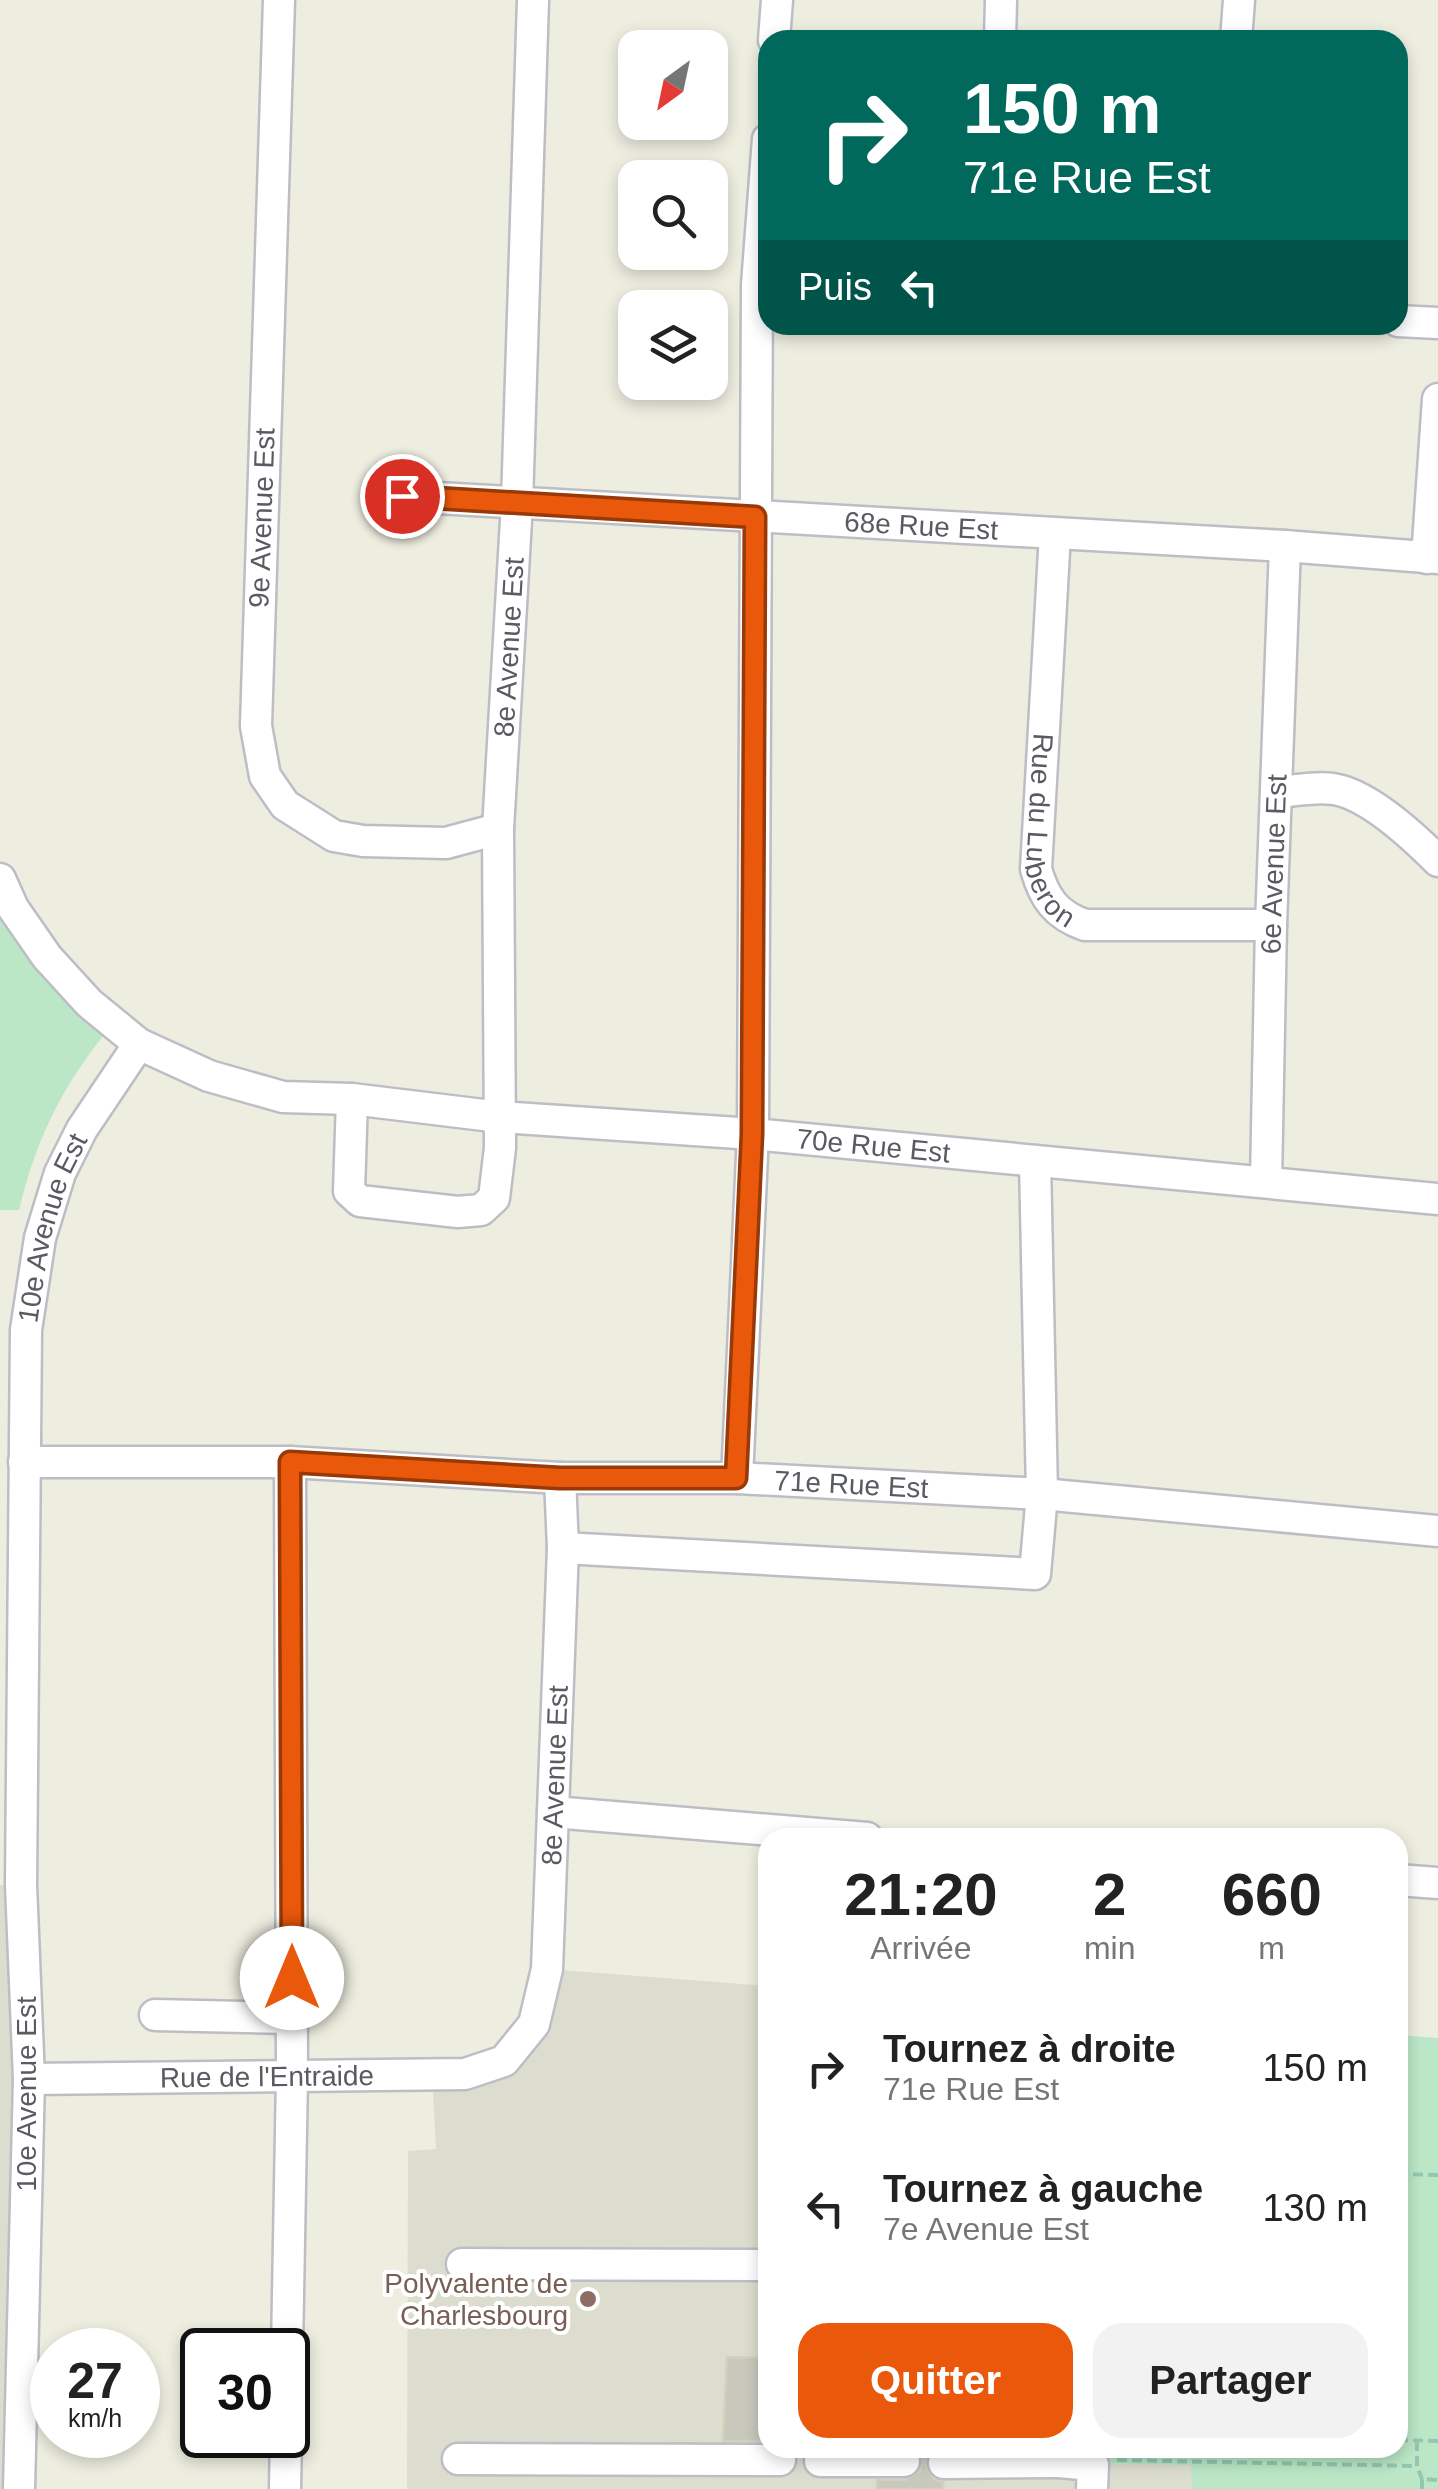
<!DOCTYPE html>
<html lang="fr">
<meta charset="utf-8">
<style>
:root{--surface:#fff;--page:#f2f2f2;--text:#222;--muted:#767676;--accent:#ea580c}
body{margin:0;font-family:Helvetica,sans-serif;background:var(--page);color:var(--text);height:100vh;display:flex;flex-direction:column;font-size:38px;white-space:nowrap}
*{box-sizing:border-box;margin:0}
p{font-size:32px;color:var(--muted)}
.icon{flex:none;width:55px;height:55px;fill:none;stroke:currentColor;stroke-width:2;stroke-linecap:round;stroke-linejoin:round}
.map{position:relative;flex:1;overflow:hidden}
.side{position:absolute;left:758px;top:1828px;width:650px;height:630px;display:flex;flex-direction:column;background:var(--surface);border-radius:30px;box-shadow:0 5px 15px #0003}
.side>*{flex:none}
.hud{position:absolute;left:758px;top:30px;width:650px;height:305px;border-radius:30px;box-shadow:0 5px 15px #0003;background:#00695c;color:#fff;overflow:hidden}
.needle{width:65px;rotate:213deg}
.tools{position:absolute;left:618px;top:30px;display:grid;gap:20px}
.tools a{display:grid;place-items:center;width:110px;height:110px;border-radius:20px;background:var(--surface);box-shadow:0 5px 15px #0003;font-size:50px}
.speed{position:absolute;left:30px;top:2328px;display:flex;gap:20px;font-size:50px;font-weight:700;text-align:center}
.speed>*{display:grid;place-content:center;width:130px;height:130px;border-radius:50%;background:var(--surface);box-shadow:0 5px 15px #0003;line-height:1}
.speed small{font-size:25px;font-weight:400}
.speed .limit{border:5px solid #111;border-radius:15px;background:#fff;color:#111}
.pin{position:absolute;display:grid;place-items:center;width:85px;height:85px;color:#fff;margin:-42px;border:5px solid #fff;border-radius:50%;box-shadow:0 2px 10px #0007}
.me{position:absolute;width:110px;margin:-55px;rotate:0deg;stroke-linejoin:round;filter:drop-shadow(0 0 8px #0008)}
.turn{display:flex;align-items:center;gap:35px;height:210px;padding:0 40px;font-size:45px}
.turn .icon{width:130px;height:130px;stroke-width:2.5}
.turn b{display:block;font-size:70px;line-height:85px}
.then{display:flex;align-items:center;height:95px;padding:0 40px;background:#0003;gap:20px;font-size:38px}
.eta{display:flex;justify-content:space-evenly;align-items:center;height:170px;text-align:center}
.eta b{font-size:60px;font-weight:800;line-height:70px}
.cta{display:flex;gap:20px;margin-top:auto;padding:20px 40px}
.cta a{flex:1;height:115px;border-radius:30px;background:var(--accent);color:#fff;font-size:40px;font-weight:800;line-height:115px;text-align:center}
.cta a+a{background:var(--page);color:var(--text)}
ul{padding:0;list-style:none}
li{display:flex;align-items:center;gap:30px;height:140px;padding:0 40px}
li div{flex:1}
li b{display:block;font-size:38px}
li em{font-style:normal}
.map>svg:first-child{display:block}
.education{fill:#ddddcf}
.green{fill:#bbe7c6}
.building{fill:#c8c8bd;stroke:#d2d1be;stroke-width:2.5}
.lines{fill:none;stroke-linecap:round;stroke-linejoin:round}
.minor-casing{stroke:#bdbec5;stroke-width:35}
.path{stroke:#93c7b0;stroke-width:4;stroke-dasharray:10 5;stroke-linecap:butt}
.minor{stroke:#fff;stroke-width:30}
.route-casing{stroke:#983908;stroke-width:25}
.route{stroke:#ea580c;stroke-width:18}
.education-dot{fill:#8d6e63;stroke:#fff;stroke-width:4}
.labels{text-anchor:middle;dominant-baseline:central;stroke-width:8;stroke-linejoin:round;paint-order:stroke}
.street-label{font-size:28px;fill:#595b62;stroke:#fff}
.education-label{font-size:28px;fill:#785e54;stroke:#fff;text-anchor:end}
</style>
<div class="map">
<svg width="1438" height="2489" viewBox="0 0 1438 2489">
<rect width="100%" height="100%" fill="#edede0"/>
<path class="education" d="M0,1885H21L19,2489H0Z
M547,1969L767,1986L768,2448H1093L1094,2463L1192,2465V2489H407L408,2151L436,2149L432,2074L504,2060Z"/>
<path class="green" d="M0,912L98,1021L103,1036C59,1092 36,1141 19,1210H0Z
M1398,2035L1438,2038V2489H1192L1191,2465L1093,2463V2448H1398Z"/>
<path class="building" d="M727,2357L768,2358V2441H723Z
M916,2448H934L925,2464L934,2479L943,2482V2489H877V2480H905L920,2471L923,2460Z"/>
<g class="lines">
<g class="minor-casing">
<g id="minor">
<path d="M279,0L256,726L265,776L285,805L334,836L363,841L446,843L498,829"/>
<path d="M774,40L777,0"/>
<path d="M1000,40L1001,0"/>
<path d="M1236,40L1239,0"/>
<path d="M1398,321L1438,323"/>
<path id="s1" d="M402,496L1285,546L1438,558"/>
<path id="s2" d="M1055,534L1036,869C1044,898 1056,915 1085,925H1271"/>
<path d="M1427,558L1438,399"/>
<path d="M1278,792C1295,791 1316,786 1333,789C1368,794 1414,837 1438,861"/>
<path id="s3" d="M0,879L13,908L47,957L89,1003L139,1044L209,1076L283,1097L352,1099L500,1117L753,1134L1438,1199"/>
<path id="s4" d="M352,1099L349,1191L360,1201L458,1212L481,1210L494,1198L500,1148L498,829L517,503L533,0"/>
<path id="s5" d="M1266,1182L1271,925L1285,546"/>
<path id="s6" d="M24,1462H290L560,1478H737L1042,1494L1438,1531"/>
<path d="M737,1478L753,1134L757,285L768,139"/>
<path d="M563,1548L1035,1574L1042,1494L1035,1161"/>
<path d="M553,1812L867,1838"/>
<path d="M1398,1880L1438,1883"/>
<path d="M155,2015L292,2018"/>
<path id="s7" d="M29,2079L465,2074L504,2061L534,2024L547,1969L563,1548L560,1478"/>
<path d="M462,2264L768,2265"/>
<path d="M287,2350L292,2076L290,1462"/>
<path d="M1060,2448L1059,2462L1093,2465L1092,2489"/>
<path d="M458,2459L780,2460"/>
<path d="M820,2461H904"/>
<path d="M944,2463L1059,2462"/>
<path id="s8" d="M19,2489L29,2079L21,1885L26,1330L40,1238L60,1173L82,1129L139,1044"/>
<path d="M285,2489L286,2435"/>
</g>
</g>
<path class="path" d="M1398,2174L1438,2175
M1398,2440L1438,2441
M1417,2441V2466L1422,2479
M1117,2460L1417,2466
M1422,2489V2479L1438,2480"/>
<use href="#minor" class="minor"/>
</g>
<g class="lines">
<g class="route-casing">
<path id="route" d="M292,1978L290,1462L560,1478H736L752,1134L755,517L402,496"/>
</g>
<use href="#route" class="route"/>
</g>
<circle class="education-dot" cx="588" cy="2299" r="10"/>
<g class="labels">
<g class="street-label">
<text transform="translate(262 518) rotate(-88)">9e Avenue Est</text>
<text stroke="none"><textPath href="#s1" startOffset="520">68e Rue Est</textPath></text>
<text stroke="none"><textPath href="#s4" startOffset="798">8e Avenue Est</textPath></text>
<text stroke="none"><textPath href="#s2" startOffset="300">Rue du Luberon</textPath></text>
<text stroke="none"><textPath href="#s5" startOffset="318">6e Avenue Est</textPath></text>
<text stroke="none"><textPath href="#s3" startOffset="965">70e Rue Est</textPath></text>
<text stroke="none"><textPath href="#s8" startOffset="1265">10e Avenue Est</textPath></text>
<text stroke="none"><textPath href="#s6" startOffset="828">71e Rue Est</textPath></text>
<text stroke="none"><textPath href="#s7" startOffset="775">8e Avenue Est</textPath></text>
<text stroke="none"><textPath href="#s7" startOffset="238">Rue de l'Entraide</textPath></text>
<text transform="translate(26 2094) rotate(-90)">10e Avenue Est</text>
</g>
<g class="education-label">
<text x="568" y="2283">Polyvalente de<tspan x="568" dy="32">Charlesbourg</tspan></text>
</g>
</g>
</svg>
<div class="tools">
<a><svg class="needle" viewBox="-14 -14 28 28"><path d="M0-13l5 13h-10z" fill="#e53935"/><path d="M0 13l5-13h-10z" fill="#767676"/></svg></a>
<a><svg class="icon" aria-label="search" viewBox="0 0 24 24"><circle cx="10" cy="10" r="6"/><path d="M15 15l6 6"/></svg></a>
<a><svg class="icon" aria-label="layers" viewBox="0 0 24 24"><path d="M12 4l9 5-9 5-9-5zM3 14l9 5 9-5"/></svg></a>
</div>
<div class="speed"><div>27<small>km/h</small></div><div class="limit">30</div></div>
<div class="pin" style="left:402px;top:496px;background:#d93025"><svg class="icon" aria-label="arrive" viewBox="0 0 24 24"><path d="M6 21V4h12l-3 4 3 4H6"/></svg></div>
<svg class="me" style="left:292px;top:1978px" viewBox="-20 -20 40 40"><circle r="19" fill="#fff"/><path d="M0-13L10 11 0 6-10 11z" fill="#ea580c"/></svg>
<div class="hud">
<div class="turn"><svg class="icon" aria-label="right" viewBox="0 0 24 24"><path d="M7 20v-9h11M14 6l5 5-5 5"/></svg><div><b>150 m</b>71e Rue Est</div></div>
<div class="then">Puis<svg class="icon" aria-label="left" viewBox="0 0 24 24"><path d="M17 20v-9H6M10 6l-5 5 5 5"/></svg></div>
</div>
<section class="side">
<div class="eta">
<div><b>21:20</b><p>Arrivée</p></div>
<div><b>2</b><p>min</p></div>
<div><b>660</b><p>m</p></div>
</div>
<ul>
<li><svg class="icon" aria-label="right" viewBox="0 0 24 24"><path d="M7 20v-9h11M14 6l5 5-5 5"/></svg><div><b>Tournez à droite</b><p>71e Rue Est</p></div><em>150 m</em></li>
<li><svg class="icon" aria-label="left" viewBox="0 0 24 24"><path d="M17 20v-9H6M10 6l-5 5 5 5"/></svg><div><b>Tournez à gauche</b><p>7e Avenue Est</p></div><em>130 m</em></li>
</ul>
<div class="cta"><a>Quitter</a><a>Partager</a></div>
</section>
</div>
